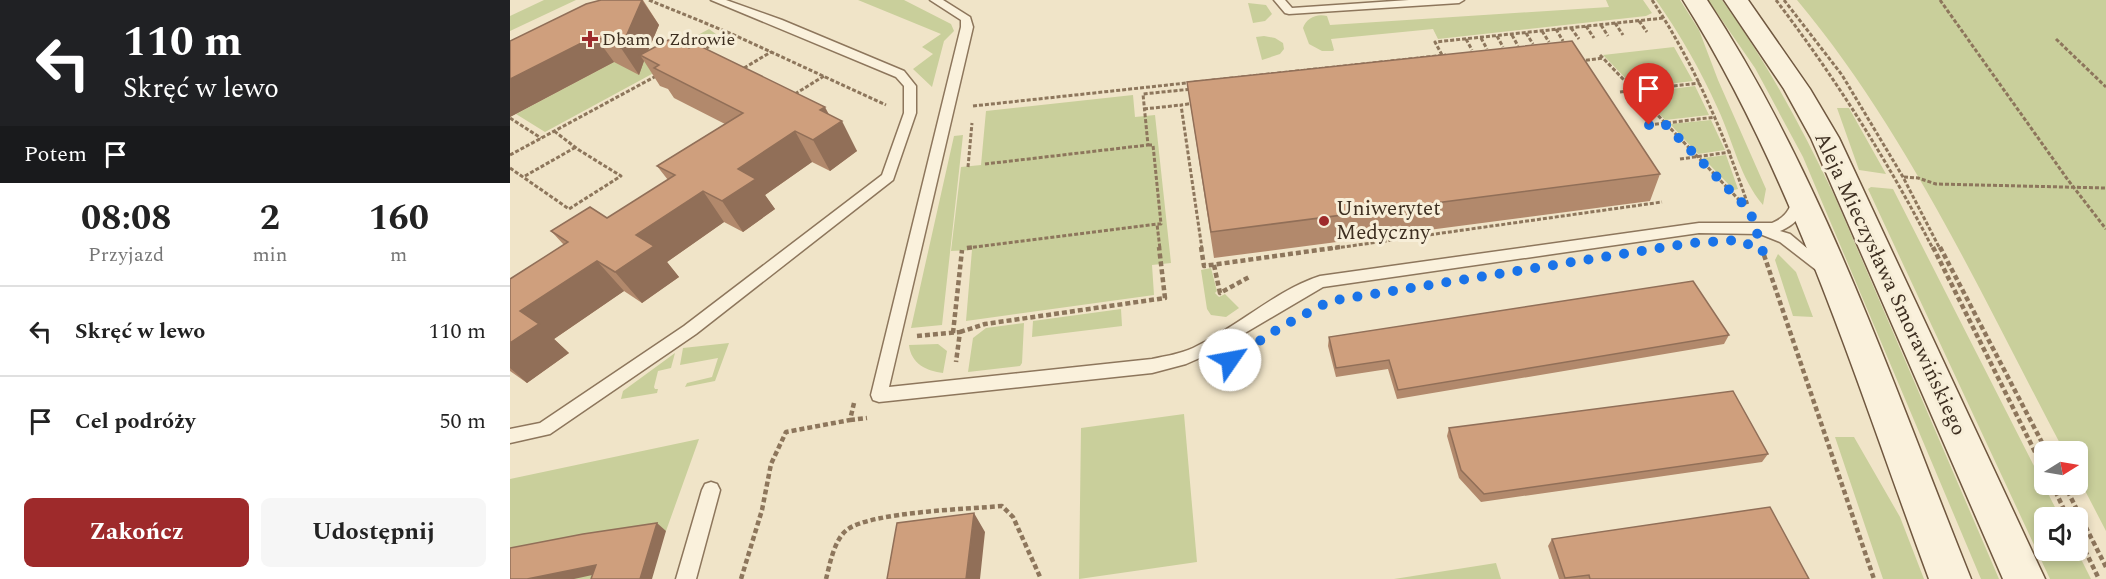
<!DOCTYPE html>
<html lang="pl">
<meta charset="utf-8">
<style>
:root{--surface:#fff;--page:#f6f6f6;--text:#222;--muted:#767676;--line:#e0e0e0;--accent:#9e2a2b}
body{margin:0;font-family:Spectral,serif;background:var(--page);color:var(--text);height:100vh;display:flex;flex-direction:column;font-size:22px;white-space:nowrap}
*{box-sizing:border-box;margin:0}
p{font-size:20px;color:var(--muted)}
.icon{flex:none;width:33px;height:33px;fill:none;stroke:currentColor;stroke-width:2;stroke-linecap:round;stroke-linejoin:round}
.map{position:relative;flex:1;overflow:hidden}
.drawer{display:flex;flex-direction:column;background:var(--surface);width:510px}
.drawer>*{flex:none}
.top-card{background:#202124;color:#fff;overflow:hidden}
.needle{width:39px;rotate:79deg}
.tools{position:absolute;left:1524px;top:441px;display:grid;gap:12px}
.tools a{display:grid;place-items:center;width:54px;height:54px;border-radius:9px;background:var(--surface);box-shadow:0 3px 9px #0003;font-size:30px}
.pin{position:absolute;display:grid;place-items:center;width:51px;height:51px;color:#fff;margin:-62px -26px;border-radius:50% 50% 50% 0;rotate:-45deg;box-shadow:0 0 6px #0007}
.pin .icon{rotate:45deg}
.me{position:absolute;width:66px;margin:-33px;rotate:57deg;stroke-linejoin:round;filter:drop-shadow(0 0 4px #0008)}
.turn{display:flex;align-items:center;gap:21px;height:126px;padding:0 24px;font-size:27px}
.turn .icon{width:78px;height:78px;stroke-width:2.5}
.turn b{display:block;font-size:42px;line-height:51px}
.then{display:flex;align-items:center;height:57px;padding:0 24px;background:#0003;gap:12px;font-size:22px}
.eta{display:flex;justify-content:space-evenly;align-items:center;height:102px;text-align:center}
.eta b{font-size:36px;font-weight:700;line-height:42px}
.button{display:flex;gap:12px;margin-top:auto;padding:12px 24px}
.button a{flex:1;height:69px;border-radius:9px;background:var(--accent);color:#fff;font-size:24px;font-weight:700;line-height:69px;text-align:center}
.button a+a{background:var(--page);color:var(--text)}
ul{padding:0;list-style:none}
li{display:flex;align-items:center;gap:18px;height:90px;padding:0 24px;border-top:2px solid var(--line)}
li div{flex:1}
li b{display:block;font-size:22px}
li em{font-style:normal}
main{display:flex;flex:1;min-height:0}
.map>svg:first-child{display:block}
.green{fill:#c9cf9b}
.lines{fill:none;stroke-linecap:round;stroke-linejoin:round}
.service-casing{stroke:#8d765c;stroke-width:3}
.secondary-casing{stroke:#6f573f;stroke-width:3}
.path-far1{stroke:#8d765c;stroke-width:3;stroke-dasharray:4 2;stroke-linecap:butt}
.path{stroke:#8d765c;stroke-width:4.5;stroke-dasharray:5 3;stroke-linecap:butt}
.service{fill:#faf1dc;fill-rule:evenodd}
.secondary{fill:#faf1dc;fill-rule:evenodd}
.wall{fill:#b2896c}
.shaded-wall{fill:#916f58}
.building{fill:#cf9f7d;stroke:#916f58;stroke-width:1.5}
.route{stroke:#1a73e8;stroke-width:10;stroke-dasharray:0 18}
.poi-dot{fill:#9e2a2b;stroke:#f7eed8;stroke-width:2}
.labels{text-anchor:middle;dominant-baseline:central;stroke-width:6;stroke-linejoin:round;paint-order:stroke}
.far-poi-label{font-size:18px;fill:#3d2e20;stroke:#f7eed8;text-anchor:start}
.poi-label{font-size:21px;fill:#3d2e20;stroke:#f7eed8;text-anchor:start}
.street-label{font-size:21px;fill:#3d2e20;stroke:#f7eed8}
</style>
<main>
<section class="drawer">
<div class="top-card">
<div class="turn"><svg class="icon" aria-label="left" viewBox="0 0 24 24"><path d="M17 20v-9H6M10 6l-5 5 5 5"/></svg><div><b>110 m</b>Skręć w lewo</div></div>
<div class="then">Potem<svg class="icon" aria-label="arrive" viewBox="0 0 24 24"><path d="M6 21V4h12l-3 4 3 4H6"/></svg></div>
</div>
<div class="eta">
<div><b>08:08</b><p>Przyjazd</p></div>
<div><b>2</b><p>min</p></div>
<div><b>160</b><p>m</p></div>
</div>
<ul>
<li><svg class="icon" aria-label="left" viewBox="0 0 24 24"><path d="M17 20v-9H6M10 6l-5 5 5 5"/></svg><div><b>Skręć w lewo</b></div><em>110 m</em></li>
<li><svg class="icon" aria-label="arrive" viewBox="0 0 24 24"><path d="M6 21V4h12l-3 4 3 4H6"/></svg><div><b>Cel podróży</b></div><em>50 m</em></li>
</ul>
<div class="button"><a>Zakończ</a><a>Udostępnij</a></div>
</section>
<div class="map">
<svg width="1596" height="579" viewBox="0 0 1596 579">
<rect width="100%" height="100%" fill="#f0e4c8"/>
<path class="green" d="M34,0H66L0,31V16Z
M348,0H394L441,24L444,31L434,41L422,87L403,69L423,54L412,47L431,34Z
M1096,0H1133L1142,13L1136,16L928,39L923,29L821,39L824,50L823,51H812L799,44L793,28C796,18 807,13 817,16L820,25L1099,7Z
M1146,0H1170L1189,30L1208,80L1256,189L1253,205C1230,178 1223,141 1208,109C1191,71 1170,34 1146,0Z
M1198,0H1212C1257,62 1292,128 1325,197L1489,579H1471L1293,157L1245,68Z
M1287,0H1596V531L1568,477V452L1554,451C1472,297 1399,134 1287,0Z
M738,3L756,5L762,14L755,21L743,23Z
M199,29L210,37L35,132L6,114L128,49L147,57Z
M754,36L765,38L773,43L774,49L770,54L752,60L746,37Z
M1164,47L1183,81L1125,88L1093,55Z
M1185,86L1199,115L1155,120L1130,93Z
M623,95L625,117L645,115L661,263L642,265L644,295L456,321L462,250L441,251L451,167L471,165L476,111Z
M1327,108H1339L1376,174L1349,170Z
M1201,120L1215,150L1188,154L1160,124Z
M453,135L432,325L401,328L444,136Z
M1216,155L1228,189L1224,190L1193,158Z
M1361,187L1383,189L1550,517L1534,518V550L1567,551L1581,579H1540L1358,189Z
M1268,254L1286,272L1303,317L1283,316L1265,260Z
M701,268L707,291L705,293L709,297L715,294L729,308L716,317L701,315L697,309L691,270Z
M611,309L612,326L522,337L523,321Z
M514,323L512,363L510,366L458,372L463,338L476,328Z
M219,343L205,381L175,387L177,383L202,377L208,358L170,365L173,348Z
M428,344L437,351L433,373C417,371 401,364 399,345Z
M165,353L161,368L148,371L144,387L145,389H148L147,393L111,399L113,391Z
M674,414L687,562L569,579L571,428Z
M1325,437H1344L1390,517L1414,579H1373Z
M189,439L156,531L107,539L94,579H0V479Z
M986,563L991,579H884Z"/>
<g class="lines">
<g class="service-casing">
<path id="service" d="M201,0H216L272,20L394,71L406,86V113L383,180L186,334L40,434L0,443V429L30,423L174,326L372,175L394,113V86L386,77Z
M420,0H433L460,17L463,27L379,387L642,359C656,356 670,354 683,348C727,328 764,291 810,276L1189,223H1262C1278,216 1279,208 1286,195L1291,193L1298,198C1292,215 1287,224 1270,231L1280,234L1322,269L1320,273H1310L1270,242L1250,234L1189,233L813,287L701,353L676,364L642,373L369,402L363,400L361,395L451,27V20Z
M764,0H775L782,8L899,0H954L949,3L779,14L775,13Z
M201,482L207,484L210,490L186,579H166L192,490L195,484Z"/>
</g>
<g class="secondary-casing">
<path id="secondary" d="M1173,0H1197C1314,178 1382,383 1461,579H1419C1346,383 1285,178 1173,0Z
M1214,0H1238L1300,89L1329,138L1535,579H1493L1301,138L1274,89Z"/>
</g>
<path class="path-far1" d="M139,0L222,34L376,105
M1142,0C1184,63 1214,134 1238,205
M1266,0C1326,79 1378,161 1423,249
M1274,0L1332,75L1393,177L1430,249
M1430,0L1558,180L1596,229
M1129,21L1137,32
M1105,23L1113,35
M1091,25L1098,36
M1076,26L1084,38
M1061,28L1069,39
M1046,29L1053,41
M1032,31L1039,42
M1016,33L1023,44
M1002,35L1008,46
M987,36L993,47
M971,38L977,49
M956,39L962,50
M1546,39L1596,87
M191,51L221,35
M932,55L925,42L1154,18
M1090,55L1233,204
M1070,61L1093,58
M234,68L261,52
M1110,92L1190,83
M285,94L314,76
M685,103L671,105L692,249
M463,106L936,55
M634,109L671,105
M0,118L31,138
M1139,125L1206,117
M638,145H643L651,224H647L650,249
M0,155L148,75
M1170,159L1221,152
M475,164L638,145L633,94L682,89
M458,167L462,123
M0,168L59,209L111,176L69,150L44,131
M15,176L66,147
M1394,177L1408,178L1426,184L1596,188
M457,248L647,224
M819,249L1152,202"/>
<path class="path" d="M691,247L694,266L830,247
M1423,247L1534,470
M1430,247L1537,452
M457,248L465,247
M1254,255L1364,579
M704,265L710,293L741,276
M450,332L475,324L655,298L649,247
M443,333L452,250
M407,336L450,332L446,362
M340,420L357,418
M1542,484L1558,518
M1554,484L1596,567
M1568,536L1589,579
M231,579L252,510L261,464L276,432L340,420L344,403
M316,579C320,564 324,539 338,529C363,512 458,509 492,506L503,517L531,579"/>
<use href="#service" class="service"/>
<use href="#secondary" class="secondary"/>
</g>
<path class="wall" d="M91,0H133L149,25L138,51L319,115L347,151L320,171L302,162L255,195L265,209L233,232L214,222L157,262L169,277L132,303L114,291L44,339L59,353L17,383L0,371V279L54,245L41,231L97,218L158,180L147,166L215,124L164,98L158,89L150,86L134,61L129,75L104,62L0,117V41Z
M677,82L1150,174L1140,201L704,258Z
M1219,335L1214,344L887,399L878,369L826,377L818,346L819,337Z
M939,428L1258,454L1252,462L971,502L949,478L937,436Z
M1042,539L1299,579H1049L1038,546Z"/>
<path class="shaded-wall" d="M132,0L149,25L135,58L130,55L134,61L129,75L111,48Z
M85,36L104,62L0,117V79Z
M315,107L325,126L332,121L347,151L320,171L303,140L310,110Z
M285,131L302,162L255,195L265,209L233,232L212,201L228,169Z
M193,191L214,222L157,262L169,277L132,303L105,272L126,235Z
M87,261L114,291L44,339L59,353L17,383L0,368V343L10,311Z
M464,513L475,532L470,579H456Z
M147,523L156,531L142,579H130Z
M86,565L96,572L64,579H17Z"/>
<path class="building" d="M91,0H132L111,48L85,36L0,79V41L76,4Z
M160,39L179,48L186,44L315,107L310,110L332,121L303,140L285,131L228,169L246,179L212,201L193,191L126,235L144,246L105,272L87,261L10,311L29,324L0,343V279L58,242L41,231L80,207L97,218L165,175L147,166L233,113L144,68L149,65L130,55Z
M1062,41L1150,174L701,232L677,82Z
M1183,281L1219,335L888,390L879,360L826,368L819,337Z
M1223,391L1258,454L974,494L951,470L939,428Z
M1260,507L1299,579H1080L1079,575L1055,578L1042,539Z
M464,513L456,579H377L387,523Z
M147,523L130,579H81L86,565L17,579H0V548L73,534Z"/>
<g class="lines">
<path class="route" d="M720,360L771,327L820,301L1181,243L1230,240L1253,252L1240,211L1154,123L1139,125"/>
</g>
<g class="poi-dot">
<path d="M77 30h6v6h6v6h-6v6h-6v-6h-6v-6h6z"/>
<circle cx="814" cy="221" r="6"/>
</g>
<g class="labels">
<g class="far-poi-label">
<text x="92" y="39">Dbam o Zdrowie</text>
</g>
<g class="poi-label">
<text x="826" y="209">Uniwerytet<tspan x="826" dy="24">Medyczny</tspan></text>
</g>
<g class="street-label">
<text transform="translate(1380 284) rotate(65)">Aleja Mieczysława Smorawińskiego</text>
</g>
</g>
</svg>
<div class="tools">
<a><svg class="needle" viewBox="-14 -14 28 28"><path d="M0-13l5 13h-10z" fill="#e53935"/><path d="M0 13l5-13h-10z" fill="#767676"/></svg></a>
<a><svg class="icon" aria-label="sound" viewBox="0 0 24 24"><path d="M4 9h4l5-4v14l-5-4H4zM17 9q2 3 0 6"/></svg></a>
</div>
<div class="pin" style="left:1139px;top:125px;background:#d93025"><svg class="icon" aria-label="arrive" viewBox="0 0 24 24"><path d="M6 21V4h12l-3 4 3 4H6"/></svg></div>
<svg class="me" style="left:720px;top:360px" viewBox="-20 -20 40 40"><circle r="19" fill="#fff"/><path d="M0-13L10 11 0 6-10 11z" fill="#1a73e8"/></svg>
</div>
</main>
